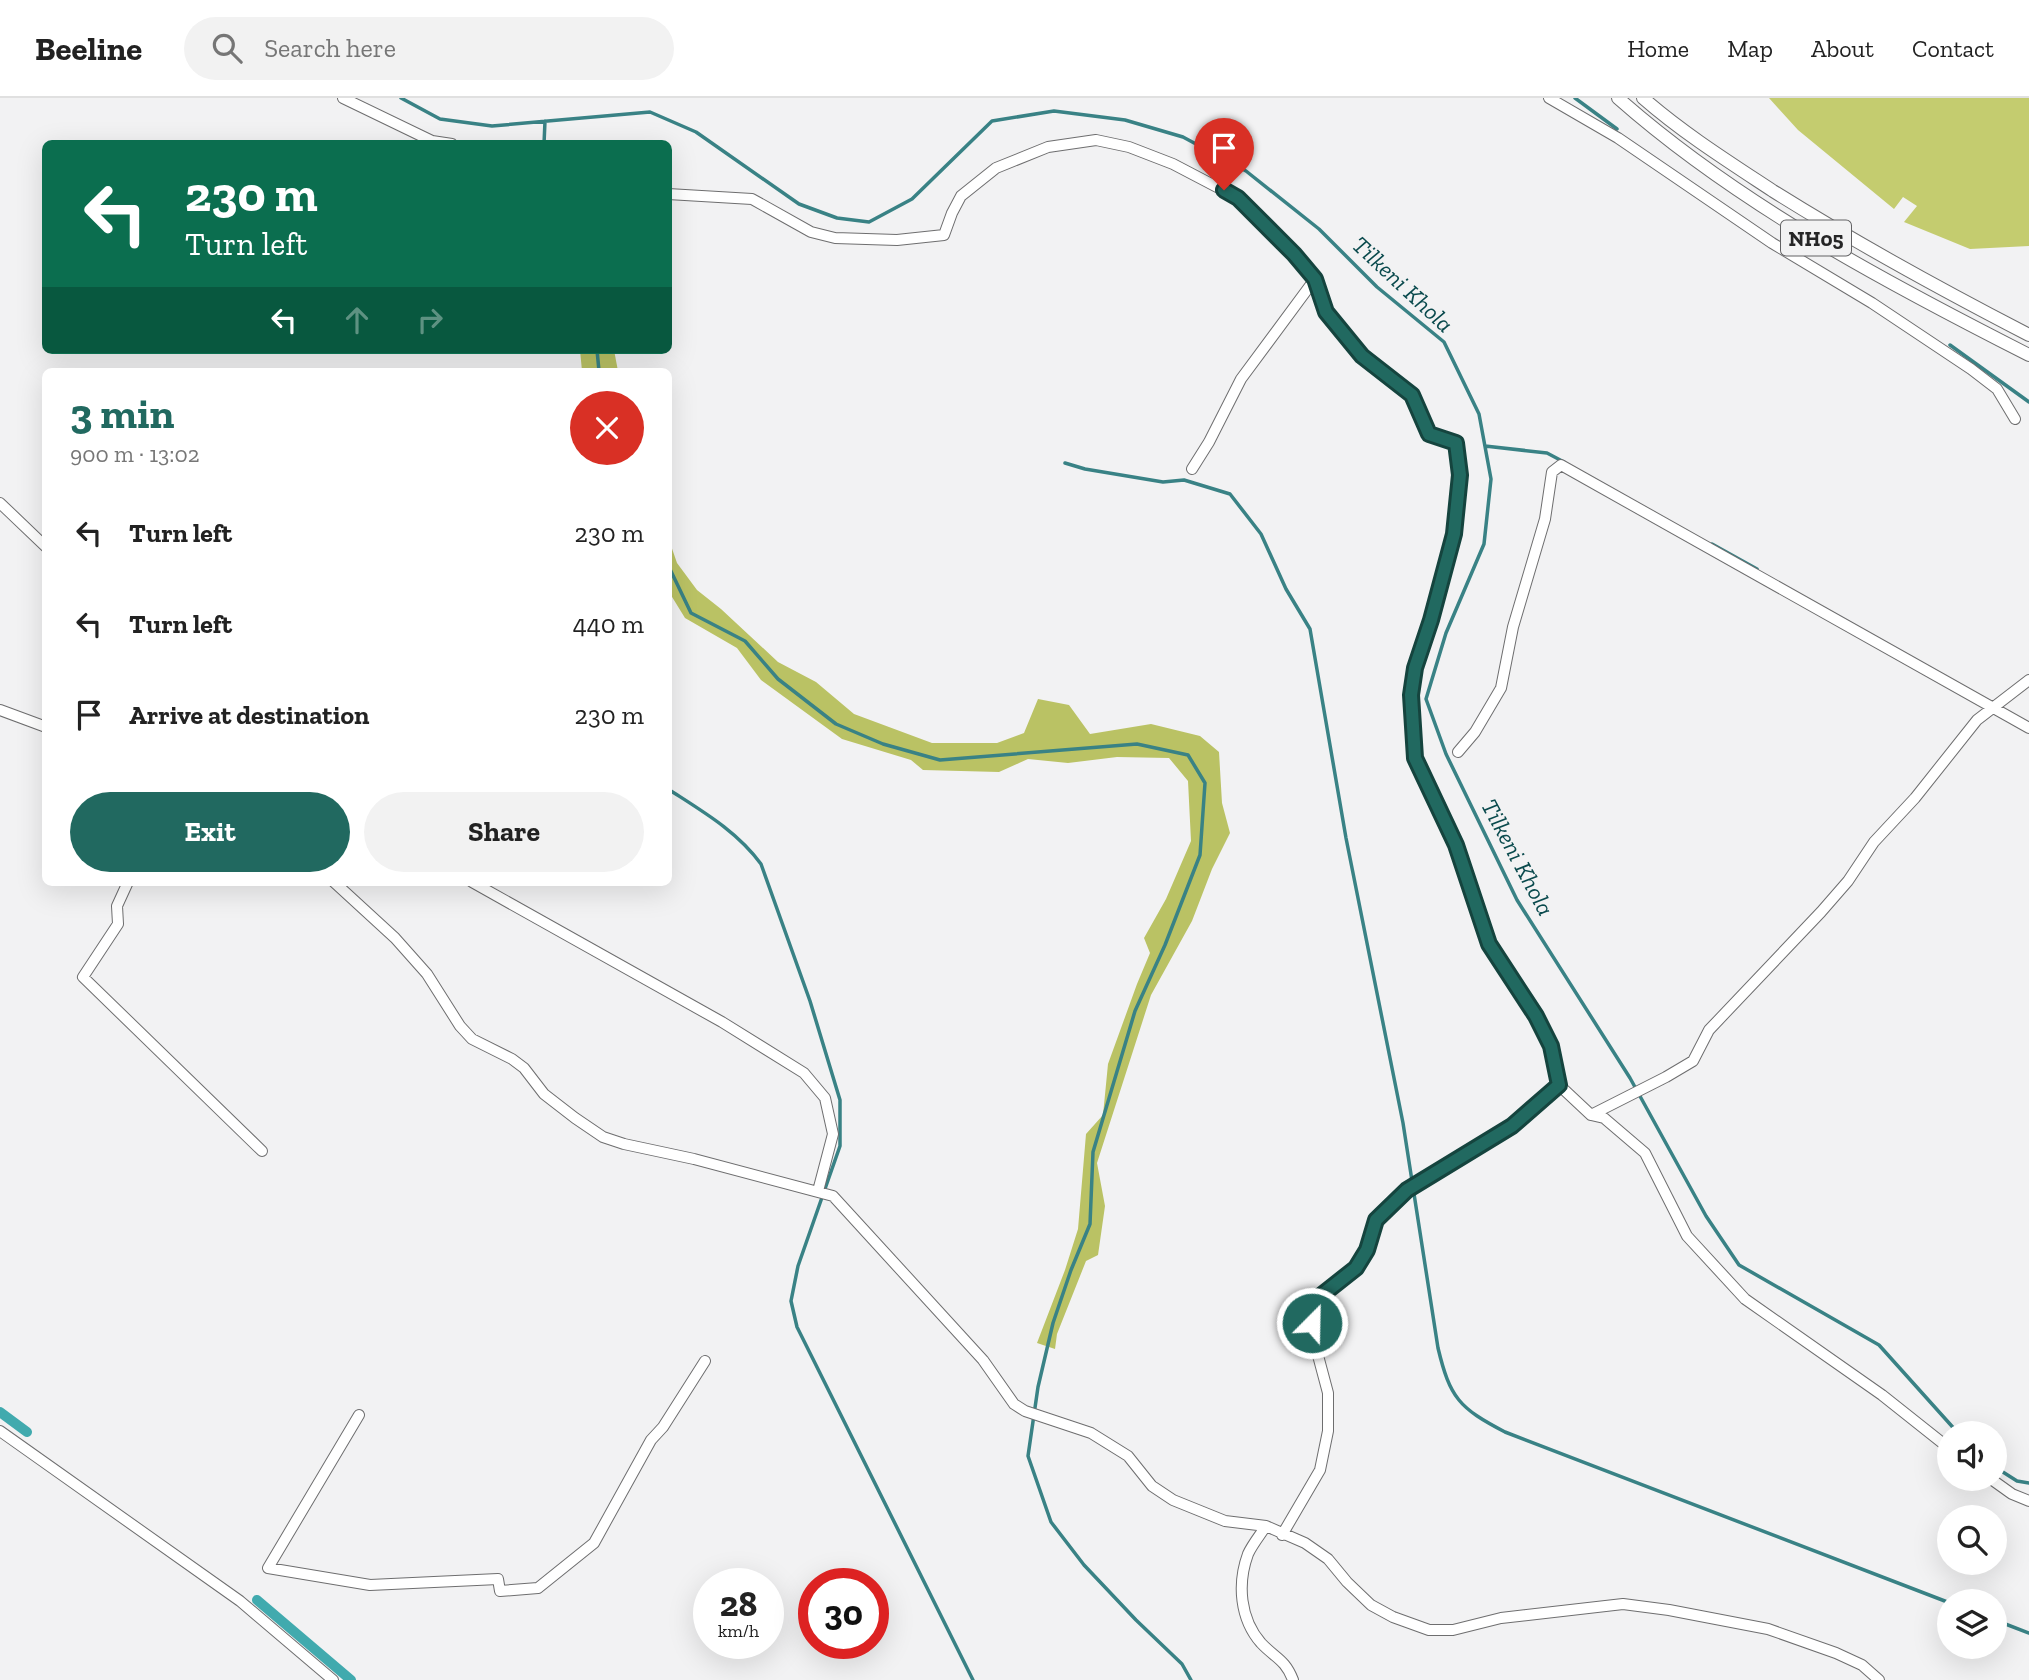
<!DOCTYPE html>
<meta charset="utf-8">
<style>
:root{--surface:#fff;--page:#f2f2f2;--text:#222;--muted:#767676;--line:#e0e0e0;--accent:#216960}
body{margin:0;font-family:"Zilla Slab",serif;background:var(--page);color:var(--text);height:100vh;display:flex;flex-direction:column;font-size:26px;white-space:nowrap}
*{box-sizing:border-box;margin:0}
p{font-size:23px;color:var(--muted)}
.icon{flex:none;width:38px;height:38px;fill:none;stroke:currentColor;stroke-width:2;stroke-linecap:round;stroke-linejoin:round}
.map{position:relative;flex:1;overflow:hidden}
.drawer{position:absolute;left:42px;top:270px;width:630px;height:518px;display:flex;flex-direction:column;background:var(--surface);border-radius:10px;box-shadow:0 7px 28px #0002}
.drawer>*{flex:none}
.hud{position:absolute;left:42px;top:42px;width:630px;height:214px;border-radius:10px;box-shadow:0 7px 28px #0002;background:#0b6e4f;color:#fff;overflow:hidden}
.fabs{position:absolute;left:1937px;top:1323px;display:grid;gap:14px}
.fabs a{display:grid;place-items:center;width:70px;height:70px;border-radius:50%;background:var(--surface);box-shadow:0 7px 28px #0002;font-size:35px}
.speed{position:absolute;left:693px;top:1470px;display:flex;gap:14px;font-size:35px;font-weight:700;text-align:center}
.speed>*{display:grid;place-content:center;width:91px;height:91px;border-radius:50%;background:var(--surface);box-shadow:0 7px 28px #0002;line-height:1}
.speed small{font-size:18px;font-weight:400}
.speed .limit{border:10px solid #d22;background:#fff;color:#111}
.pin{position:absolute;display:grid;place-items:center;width:60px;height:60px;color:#fff;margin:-72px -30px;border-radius:50% 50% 50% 0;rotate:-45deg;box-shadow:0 0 7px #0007}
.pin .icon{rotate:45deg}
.me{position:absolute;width:77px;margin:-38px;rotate:23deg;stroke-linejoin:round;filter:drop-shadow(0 0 5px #0008)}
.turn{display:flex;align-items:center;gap:24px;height:147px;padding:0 28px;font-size:32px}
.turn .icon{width:91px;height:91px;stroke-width:2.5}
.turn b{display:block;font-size:49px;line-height:60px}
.lanes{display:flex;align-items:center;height:66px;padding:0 28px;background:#0003;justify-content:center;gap:35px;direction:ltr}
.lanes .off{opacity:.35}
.round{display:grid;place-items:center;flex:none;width:74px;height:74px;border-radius:37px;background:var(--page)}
.headline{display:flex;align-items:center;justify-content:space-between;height:119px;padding:0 28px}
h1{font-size:42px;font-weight:700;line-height:52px;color:var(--accent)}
.action{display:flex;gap:14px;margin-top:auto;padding:14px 28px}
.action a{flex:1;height:80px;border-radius:42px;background:var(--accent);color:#fff;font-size:28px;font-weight:700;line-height:80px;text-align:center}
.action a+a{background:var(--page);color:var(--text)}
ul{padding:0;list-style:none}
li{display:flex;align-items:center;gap:21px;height:91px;padding:0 28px}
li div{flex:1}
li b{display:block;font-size:26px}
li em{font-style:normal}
header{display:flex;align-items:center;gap:42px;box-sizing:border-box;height:98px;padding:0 35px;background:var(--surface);border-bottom:2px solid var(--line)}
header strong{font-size:33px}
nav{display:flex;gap:38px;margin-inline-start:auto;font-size:24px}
.search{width:490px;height:63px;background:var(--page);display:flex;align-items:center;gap:18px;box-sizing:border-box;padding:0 24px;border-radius:38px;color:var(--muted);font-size:26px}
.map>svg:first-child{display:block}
.green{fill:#c4cc6f}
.forest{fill:#bac264}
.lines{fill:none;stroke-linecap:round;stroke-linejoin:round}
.stream{stroke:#398285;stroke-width:3.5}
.canal{stroke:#41aaae;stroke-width:10}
.minor-casing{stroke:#6e6e6f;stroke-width:12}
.major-casing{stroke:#6e6e6f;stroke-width:14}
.minor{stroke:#fff;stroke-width:10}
.major{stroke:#fff;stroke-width:12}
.route-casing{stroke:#15443e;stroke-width:18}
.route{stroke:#216960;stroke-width:12}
.labels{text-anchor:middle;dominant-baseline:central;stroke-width:5;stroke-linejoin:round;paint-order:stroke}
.shield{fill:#f2f2f3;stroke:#626264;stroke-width:2}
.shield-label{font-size:21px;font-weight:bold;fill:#252526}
.water-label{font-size:24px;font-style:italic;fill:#0a4a4d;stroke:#f2f2f3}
</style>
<header>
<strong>Beeline</strong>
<div class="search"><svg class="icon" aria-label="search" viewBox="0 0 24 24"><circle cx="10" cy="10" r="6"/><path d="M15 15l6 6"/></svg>Search here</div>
<nav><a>Home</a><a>Map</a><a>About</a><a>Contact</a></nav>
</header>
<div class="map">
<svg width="2029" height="1582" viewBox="0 0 2029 1582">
<rect width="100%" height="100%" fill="#f2f2f3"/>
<path class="green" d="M1769,0H2029V148L1970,151L1904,124L1917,108L1903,99L1894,111L1798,32Z"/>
<path class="forest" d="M580,252H614L618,273H582Z
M668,439L677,465L697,492L721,511L778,564L816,584L854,616L932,645H997L1024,635L1038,601L1069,607L1090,636L1151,626L1200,638L1219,654L1222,705L1230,735L1212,771L1192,823L1151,897L1097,1065L1105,1108L1098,1157L1086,1163L1057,1236L1055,1251L1037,1245L1065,1172L1078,1131L1086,1036L1103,1017L1108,966L1137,886L1150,855L1144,840L1166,801L1191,743L1188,683L1169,660L1117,659L1068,665L1028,661L999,674L923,672L911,662L842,641L761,582L737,550L685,520L669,494Z"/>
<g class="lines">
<path class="stream" d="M401,0L440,21L492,28L650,14L696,34L799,106L837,120L869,124L912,101L992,23L1054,13L1125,22L1183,39L1246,73L1319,131L1377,189L1444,244L1479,316L1491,381L1484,446L1446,535L1426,601L1446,656L1517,802L1630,980L1706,1118L1739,1167L1879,1247L1958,1335
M1575,0L1617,31
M544,46L545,23
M1950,247L2029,304
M597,252L599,273
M1485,348L1547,355L1564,364
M1065,365L1085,371L1163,384L1184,382L1230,396L1261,436L1286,491L1310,531L1346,740L1403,1025L1438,1250C1450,1300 1459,1310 1505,1334L1950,1505
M1712,446L1757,471
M668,467L691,515L745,543L778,581L836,626L883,646L940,662L1137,646L1188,657L1205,685L1200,757L1165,847L1135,913L1093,1054L1090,1126L1071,1172L1053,1225L1038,1289L1028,1358L1051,1424L1084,1467L1136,1522L1182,1566L1191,1582
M668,691C702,713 737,733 761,766L810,903L840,1002V1048L798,1168L791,1203L797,1229L973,1582
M1995,1369L2017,1383L2029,1385
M1995,1522L2029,1535"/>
<path class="canal" d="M0,1314L27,1334
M257,1502L351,1582"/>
<g class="minor-casing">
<path id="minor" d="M343,0L432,43L452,46
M1549,0L1618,40L1772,145L1872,205L1971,271L1997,291L2015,321
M668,96L752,101L811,134L835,140L897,142L944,137L952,115L961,98L996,70L1048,49L1096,42L1129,49L1173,66L1238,100L1294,156L1315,181L1326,214L1362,258L1412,297L1429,336L1456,345L1460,377L1454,436L1431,522L1415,570L1411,597L1415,661L1456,747L1489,846L1536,918L1551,948L1559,987
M1192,371L1209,344L1241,281L1315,181
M0,405L46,449
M0,612L46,629
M1458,654L1475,634L1501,590L1513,529L1545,421L1552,374L1561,367L2029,630
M128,784L117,808L118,826L83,879L262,1053
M334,784L395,840L427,876L460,928L472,941L512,961L524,970L544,996L575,1020L603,1039L624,1046L694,1061L833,1098L983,1262L1014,1306L1025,1313L1091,1335L1128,1358L1152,1388L1173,1402L1225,1423L1266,1428L1305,1445L1328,1461L1347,1484L1371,1507L1393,1519L1429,1532H1453L1501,1520L1623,1506L1669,1512L1768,1531L1836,1555L1862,1567L1879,1582
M472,784L722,924L804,975L825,1000L833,1036L818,1093
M1591,1017L1666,979L1693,963L1709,932L1821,814L1848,783L1874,744L1915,700L1977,622L2029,582
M359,1317L268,1470L370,1487L498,1481L500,1493L538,1490L594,1445L651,1342L663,1329L705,1263
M0,1333L240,1503L333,1582
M1991,1381L2012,1396L2029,1403
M1266,1428C1260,1437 1252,1447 1248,1456C1237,1486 1240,1521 1261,1545C1275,1560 1285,1561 1293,1582
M1282,1437L1320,1372L1328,1333V1295L1312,1235L1313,1204L1356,1170L1367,1152L1376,1122L1407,1092L1512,1028L1559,987L1591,1017L1604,1020L1645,1055L1687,1138L1745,1201L1882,1297L1950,1351"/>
</g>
<g class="major-casing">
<path id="major" d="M1618,0C1738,106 1887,185 2029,257
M1643,0C1683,35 1729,64 1773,93C1856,145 1942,192 2029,237"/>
</g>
<use href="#minor" class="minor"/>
<use href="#major" class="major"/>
</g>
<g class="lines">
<g class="route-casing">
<path id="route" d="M1224,92L1238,100L1294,156L1315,181L1326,214L1362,258L1412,297L1429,336L1456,345L1460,377L1454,436L1431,522L1415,570L1411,597L1415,660L1456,747L1489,846L1536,918L1551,948L1559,987L1512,1028L1407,1092L1376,1122L1367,1152L1356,1170L1313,1204L1312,1225"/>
</g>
<use href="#route" class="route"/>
</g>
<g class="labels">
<rect class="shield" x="1781" y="122.5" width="70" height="35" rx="5"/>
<g class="shield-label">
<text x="1816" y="140">NH05</text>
</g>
<g class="water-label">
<text transform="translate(1403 186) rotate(43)">Tilkeni Khola</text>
<text transform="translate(1518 759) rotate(62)">Tilkeni Khola</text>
</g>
</g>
</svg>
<div class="fabs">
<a><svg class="icon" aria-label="sound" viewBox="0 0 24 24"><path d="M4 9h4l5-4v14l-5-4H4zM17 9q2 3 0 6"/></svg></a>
<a><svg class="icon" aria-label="search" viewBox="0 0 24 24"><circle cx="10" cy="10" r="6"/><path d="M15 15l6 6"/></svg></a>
<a><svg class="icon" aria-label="layers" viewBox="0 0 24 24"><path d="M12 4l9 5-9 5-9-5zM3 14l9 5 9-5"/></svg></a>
</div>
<div class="speed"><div>28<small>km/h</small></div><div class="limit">30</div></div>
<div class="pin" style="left:1224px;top:92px;background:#d93025"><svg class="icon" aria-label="arrive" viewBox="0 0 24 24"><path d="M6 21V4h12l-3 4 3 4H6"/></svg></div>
<svg class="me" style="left:1312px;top:1225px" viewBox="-20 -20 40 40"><circle r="17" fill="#216960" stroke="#fff" stroke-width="3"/><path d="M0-11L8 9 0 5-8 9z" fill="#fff"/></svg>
<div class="hud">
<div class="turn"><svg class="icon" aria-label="left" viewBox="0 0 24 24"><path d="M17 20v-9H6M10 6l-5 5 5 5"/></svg><div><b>230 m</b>Turn left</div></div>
<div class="lanes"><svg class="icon" aria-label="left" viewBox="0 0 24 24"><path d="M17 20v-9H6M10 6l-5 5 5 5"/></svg><svg class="icon off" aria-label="ahead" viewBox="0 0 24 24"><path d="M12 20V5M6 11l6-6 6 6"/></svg><svg class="icon off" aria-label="right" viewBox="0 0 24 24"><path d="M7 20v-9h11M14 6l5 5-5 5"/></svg></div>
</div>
<section class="drawer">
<div class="headline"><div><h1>3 min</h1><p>900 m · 13:02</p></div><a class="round" style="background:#d93025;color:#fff"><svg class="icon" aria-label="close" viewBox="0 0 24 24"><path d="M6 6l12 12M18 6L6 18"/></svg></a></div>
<ul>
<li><svg class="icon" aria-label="left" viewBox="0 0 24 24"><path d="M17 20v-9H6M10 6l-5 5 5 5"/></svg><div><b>Turn left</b></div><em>230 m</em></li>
<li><svg class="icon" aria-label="left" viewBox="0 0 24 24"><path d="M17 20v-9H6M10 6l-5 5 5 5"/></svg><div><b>Turn left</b></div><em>440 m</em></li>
<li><svg class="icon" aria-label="arrive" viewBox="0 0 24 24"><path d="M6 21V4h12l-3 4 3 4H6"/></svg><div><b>Arrive at destination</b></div><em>230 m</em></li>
</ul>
<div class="action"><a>Exit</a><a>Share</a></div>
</section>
</div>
